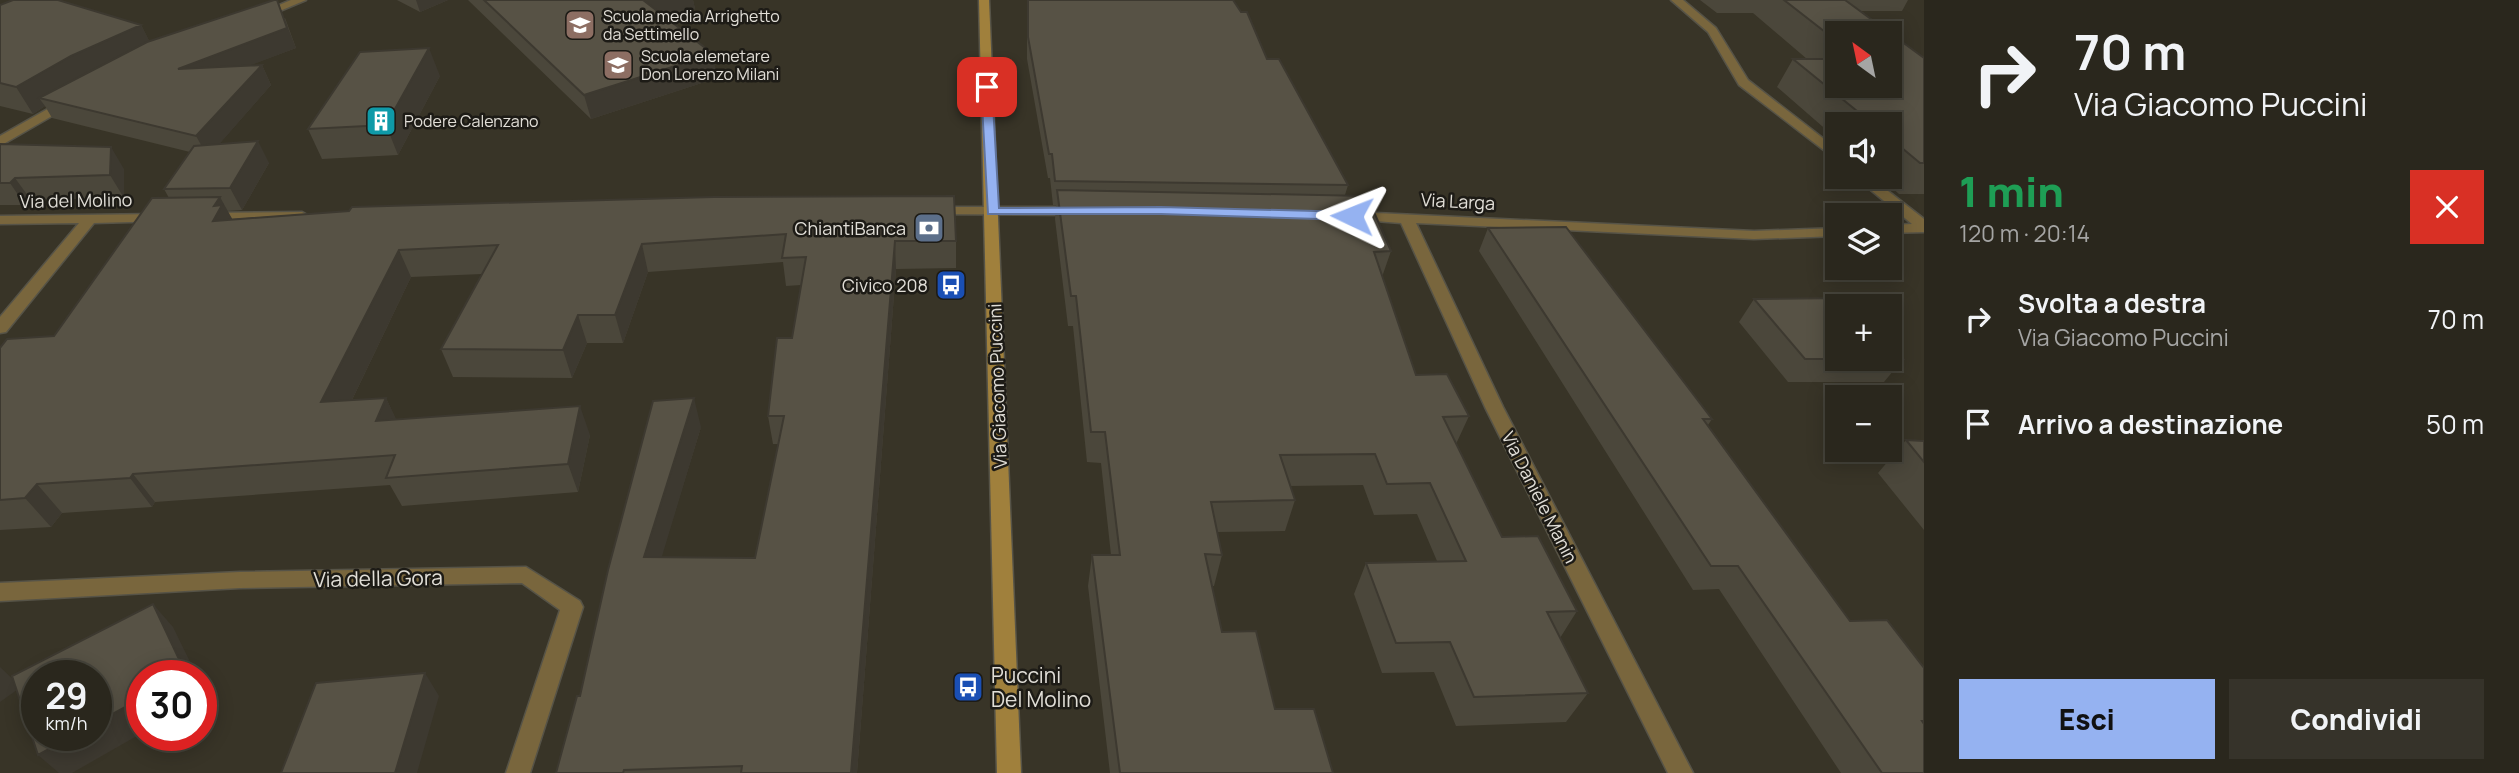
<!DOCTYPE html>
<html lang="it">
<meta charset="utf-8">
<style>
:root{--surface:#2a271d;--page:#36332a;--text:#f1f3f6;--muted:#a5a5a4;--line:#46443b;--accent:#95b2f1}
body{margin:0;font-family:Manrope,sans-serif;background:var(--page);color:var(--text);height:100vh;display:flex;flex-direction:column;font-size:26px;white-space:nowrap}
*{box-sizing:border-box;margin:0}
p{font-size:23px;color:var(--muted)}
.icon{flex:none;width:38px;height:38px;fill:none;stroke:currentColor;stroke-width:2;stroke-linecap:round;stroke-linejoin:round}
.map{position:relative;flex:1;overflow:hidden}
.drawer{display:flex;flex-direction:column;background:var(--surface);width:595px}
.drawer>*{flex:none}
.banner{background:#2a271d;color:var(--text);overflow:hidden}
.needle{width:46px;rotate:327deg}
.controls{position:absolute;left:1825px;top:21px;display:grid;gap:14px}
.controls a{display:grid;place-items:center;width:77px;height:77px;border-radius:0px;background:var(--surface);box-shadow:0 4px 18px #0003,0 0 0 2px var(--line);font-size:35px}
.speed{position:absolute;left:21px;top:660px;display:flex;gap:14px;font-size:35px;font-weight:700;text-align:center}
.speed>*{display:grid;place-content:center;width:91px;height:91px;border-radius:50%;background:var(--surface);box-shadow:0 4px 18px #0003,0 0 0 2px var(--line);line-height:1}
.speed small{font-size:18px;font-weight:400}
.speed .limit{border:10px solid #d22;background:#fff;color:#111}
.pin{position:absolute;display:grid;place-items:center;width:60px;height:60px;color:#fff;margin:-30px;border-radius:14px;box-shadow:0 4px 10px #0006}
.me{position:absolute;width:77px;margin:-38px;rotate:272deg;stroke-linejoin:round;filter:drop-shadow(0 0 5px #0008)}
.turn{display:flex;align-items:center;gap:24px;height:147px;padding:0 35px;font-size:32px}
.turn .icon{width:91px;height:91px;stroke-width:2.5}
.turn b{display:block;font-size:49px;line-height:60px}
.round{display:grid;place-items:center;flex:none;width:74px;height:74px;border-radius:0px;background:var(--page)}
.headline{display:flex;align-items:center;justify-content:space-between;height:119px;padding:0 35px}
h1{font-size:42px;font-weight:800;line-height:52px;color:#1e9e55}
.action{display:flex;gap:14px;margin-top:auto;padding:14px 35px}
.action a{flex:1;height:80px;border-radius:0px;background:var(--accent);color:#111;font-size:28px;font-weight:800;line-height:80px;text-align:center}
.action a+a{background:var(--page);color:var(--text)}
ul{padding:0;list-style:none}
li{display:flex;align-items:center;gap:21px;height:105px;padding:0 35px}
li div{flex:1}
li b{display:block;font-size:26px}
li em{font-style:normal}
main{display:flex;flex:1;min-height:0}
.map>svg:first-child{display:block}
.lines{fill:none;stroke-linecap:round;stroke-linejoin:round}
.street-casing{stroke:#565347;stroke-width:3}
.secondary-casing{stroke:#565347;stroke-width:3}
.street{fill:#79663d;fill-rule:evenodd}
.secondary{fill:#a0803c;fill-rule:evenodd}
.wall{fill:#4b473b;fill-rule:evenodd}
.shaded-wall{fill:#3d3930}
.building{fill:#575245;stroke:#3d3930;stroke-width:2}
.route{fill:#95b2f1;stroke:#61749d;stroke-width:2}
.labels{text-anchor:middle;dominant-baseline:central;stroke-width:5;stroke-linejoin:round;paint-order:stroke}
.far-poi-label{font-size:16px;fill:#e1ded7;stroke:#1d1b16;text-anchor:start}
.street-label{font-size:18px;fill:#e1ded7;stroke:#1d1b16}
.poi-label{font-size:18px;fill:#e1ded7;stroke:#1d1b16;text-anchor:end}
.near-street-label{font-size:21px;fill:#e1ded7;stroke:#1d1b16}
.near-poi-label{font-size:21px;fill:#e1ded7;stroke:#1d1b16;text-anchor:start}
</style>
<main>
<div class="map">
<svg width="1924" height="773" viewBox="0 0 1924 773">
<rect width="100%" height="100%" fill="#383427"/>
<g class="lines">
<g class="street-casing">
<path id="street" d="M291,0H306L263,18L253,16Z
M1671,0H1683L1716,28L1748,80L1838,150V161L1739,85L1708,32Z
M67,98L73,102L71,105L0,146V136Z
M1855,177H1870L1924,219V232L1890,233V225L1912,224Z
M932,207H1079L1086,211L1079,215L927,214L925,211Z
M302,212L309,216L307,219L207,221L200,217L207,213Z
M1355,212L1754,231L1838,228V236L1754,239L1416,223L1503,407L1693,773H1668L1485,407L1401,223L1350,219V213Z
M162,214L169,218L167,221L94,223L6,332L0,333V317L79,223L0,224V216Z
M526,567L580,601L583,607L530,773H506L560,610L522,583L240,588L0,601V583L240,572Z"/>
</g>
<g class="secondary-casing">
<path id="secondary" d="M979,0H989L1021,773H997Z"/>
</g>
<use href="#street" class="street"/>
<use href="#secondary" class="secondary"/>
</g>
<path class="wall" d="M397,0H448L420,12Z
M468,0H693L695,9L665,17L717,78L591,119Z
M1027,0H1233L1267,59L1348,185L1345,195L1391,251L1382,277L1416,375L1469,416L1456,444L1502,537L1577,611L1560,638L1588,693L1566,722L1456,726L1434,672L1382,673L1354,594L1366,563L1437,561L1417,514L1374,515L1363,485L1290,486L1295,500L1285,531L1217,532L1222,555L1214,586H1212L1222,632L1275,709L1333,773H1110L1088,586L1092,555H1111L1101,463L1087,462L1073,326H1068L1055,219L1056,205H1053L1050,178H1048L1027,59Z
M1700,0H1908L1902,11H1861L1924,58V194H1899L1880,177H1890V124H1838V140L1777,87L1793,59H1807L1753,13H1717ZM1838,33L1890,86H1838Z
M0,5L141,25L149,41L285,18L296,48L250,65H262L271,85L219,144L269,163L242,210L227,211L232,219L349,211L956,241V268L896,269L857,773H556L580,696L701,427L661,557L755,558L778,444H773L768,416L792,338L801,285L786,286L783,262L648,272L623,343H587L572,378L453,377L441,349L482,274L411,277L352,400L386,398L396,420L590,435L578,492L402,506L390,485L155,502L152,507L62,513L51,527L0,530V348L54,336L169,198L164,189L190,152L52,118L45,106L33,114L0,106Z
M440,76L398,155L322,159L308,129Z
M0,144L124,169V198L31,200L25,205H0Z
M1488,228L1712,419L1708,425L1850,621L1924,668V773H1841L1719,589L1693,590L1479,251Z
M1754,299L1903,359L1884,382H1788L1739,322Z
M1906,440L1924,441V530L1878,473Z"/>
<path class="shaded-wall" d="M277,0L296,48L188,89L178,69Z
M416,0H448L420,12Z
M643,0H693L695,9L647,22Z
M141,25L154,50L39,98L45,106L33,114L16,87L71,56Z
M429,48L440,76L398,155L386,125Z
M713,54L717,78L591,119L584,95Z
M262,65L271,85L208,157L196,136Z
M258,141L269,163L242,210L230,188Z
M111,147L124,169V198L110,175Z
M15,178L31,200L25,205L10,183Z
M220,197L235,224L213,221L214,206Z
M895,241L896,269L857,773H851Z
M642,244L648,272L623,343L615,315Z
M399,250L411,277L337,431L321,402Z
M578,315L587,343L572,378L563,350Z
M386,398L400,427L376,421Z
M694,398L701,427L653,586L644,557Z
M580,406L590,435L578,492L568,464Z
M133,474L155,502L152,507L130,478Z
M37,484L62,513L51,527L25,498Z
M153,604L173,627L197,676H183Z
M0,667L21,687L0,702Z
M425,673L439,696L417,773H395Z
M201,685L207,697L201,700Z
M142,698V733L72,773H59L38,755L75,735H96V723Z"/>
<path class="building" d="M13,0H58L141,25L71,56L16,87L0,83V5Z
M274,0H277L287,28L178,69L262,65L196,136L39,98L147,42Z
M484,0H643L713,54L584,95Z
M1028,0H1233L1241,12H1247L1267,59H1279L1348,185L1055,181L1052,154H1049L1028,37Z
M1784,0H1845L1924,58V163H1920L1890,138V124H1873L1793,59H1838V86H1890V33H1838V42Z
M429,48L386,125L308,129L360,52Z
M258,141L230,188L164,189L194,146Z
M0,144L111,147L110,175L15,178L10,183H0Z
M1057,190L1367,196L1391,251L1374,252L1416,375L1447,374L1469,416L1443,417L1502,537L1538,536L1577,611L1547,612L1588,693L1474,697L1450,642L1396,643L1366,563L1466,561L1430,483L1387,484L1375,454L1280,455L1295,500L1211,502L1222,555L1205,554L1222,632L1256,631L1275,709H1314L1333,773H1120L1092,555H1120L1105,432H1091L1076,296H1071Z
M954,196L956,241H895L851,773H741L742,766L624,770L623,773H556L577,696H580L608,570L653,401L694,398L644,557L755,558L784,416H768L777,338H792L806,257L782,258L786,234L642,244L615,315H578L563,350L441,349L498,245L399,250L321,402L386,398L376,421L580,406L568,464L386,478L395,455L133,474L130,478L37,484L25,498L0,500V348L7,339L54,336L152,198L220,197L214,206L222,205L213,221L349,211L352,207L713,197Z
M1566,227L1712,419H1703L1850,621L1887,620L1924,668V721H1922L1924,724V773H1882L1738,566H1711L1488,228Z
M1845,298L1852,306H1838V359H1805L1754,299Z
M1890,346L1903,359H1890Z
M1906,440L1924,441V462Z
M153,604L186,674L183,676H142V698L96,723V676H37V735H75L38,755L12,676Z
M425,673L395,773H281L316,683Z"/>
<path class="route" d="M987,84L992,87L999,208L1161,207L1352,212L1358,216L1352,220L1161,214H988L981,87Z"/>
<defs>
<g id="school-square" transform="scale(1.575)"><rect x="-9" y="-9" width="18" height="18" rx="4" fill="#8d6e63" stroke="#1d1b16"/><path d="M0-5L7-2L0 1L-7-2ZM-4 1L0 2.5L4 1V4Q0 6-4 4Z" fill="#fff"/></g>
<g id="building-square" transform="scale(1.575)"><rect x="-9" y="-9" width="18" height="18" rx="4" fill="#0f9aa8" stroke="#1d1b16"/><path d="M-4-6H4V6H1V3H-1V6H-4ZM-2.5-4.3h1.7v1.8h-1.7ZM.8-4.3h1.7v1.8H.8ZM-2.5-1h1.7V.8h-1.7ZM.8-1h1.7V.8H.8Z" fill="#fff"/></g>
<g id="bank-square" transform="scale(1.575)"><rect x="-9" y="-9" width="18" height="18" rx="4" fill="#5c6f8a" stroke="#1d1b16"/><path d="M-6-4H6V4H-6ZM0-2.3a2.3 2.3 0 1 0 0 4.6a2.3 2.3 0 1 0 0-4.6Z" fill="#fff"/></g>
<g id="bus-square" transform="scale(1.575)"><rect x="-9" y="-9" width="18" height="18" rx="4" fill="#1a4fb4" stroke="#1d1b16"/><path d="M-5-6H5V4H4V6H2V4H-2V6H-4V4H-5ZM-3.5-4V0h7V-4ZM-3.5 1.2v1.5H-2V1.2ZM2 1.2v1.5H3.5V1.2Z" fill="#fff"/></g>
</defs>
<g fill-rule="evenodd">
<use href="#school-square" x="580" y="25"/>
<use href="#school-square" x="618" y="65"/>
<use href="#building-square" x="381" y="121"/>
<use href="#bank-square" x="929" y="228"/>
<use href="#bus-square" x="951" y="285"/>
<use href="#bus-square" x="968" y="687"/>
</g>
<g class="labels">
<g class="far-poi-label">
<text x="603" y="16">Scuola media Arrighetto<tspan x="603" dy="18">da Settimello</tspan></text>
<text x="641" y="56">Scuola elemetare<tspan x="641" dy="18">Don Lorenzo Milani</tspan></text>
<text x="404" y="121">Podere Calenzano</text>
</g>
<g class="street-label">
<text transform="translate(76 200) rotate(-1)">Via del Molino</text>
<text transform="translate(1458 201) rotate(3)">Via Larga</text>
<text transform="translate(997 386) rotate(-92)">Via Giacomo Puccini</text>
<text transform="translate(1540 497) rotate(63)">Via Daniele Manin</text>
</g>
<g class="poi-label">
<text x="906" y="228">ChiantiBanca</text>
<text x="928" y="285">Civico 208</text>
</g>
<g class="near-street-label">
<text transform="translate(378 578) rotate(-1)">Via della Gora</text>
</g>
<g class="near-poi-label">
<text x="991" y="675">Puccini<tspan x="991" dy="24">Del Molino</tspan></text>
</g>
</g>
</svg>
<div class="controls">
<a><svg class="needle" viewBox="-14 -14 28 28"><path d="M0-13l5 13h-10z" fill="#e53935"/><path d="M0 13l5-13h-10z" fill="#a5a5a4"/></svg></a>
<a><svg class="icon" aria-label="sound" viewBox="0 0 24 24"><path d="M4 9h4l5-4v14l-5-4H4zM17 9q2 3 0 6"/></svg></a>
<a><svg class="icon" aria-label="layers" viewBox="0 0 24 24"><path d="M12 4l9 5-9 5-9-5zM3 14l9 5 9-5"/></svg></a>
<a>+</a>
<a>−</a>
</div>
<div class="speed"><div>29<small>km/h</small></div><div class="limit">30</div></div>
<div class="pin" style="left:987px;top:87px;background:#d93025"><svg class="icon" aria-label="arrive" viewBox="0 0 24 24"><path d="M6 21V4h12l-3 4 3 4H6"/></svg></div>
<svg class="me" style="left:1352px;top:216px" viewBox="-20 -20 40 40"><path d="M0-17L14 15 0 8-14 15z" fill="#95b2f1" stroke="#fff" stroke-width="4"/></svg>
</div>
<section class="drawer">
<div class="banner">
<div class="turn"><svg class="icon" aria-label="right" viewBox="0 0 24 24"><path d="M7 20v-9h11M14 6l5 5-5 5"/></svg><div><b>70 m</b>Via Giacomo Puccini</div></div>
</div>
<div class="headline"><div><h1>1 min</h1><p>120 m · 20:14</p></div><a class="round" style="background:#d93025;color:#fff"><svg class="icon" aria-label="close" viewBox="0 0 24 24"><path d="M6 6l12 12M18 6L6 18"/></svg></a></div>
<ul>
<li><svg class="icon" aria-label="right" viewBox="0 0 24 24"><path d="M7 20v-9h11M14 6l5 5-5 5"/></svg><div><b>Svolta a destra</b><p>Via Giacomo Puccini</p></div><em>70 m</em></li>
<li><svg class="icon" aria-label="arrive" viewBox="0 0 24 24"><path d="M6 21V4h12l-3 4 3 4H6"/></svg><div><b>Arrivo a destinazione</b></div><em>50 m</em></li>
</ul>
<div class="action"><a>Esci</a><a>Condividi</a></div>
</section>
</main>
